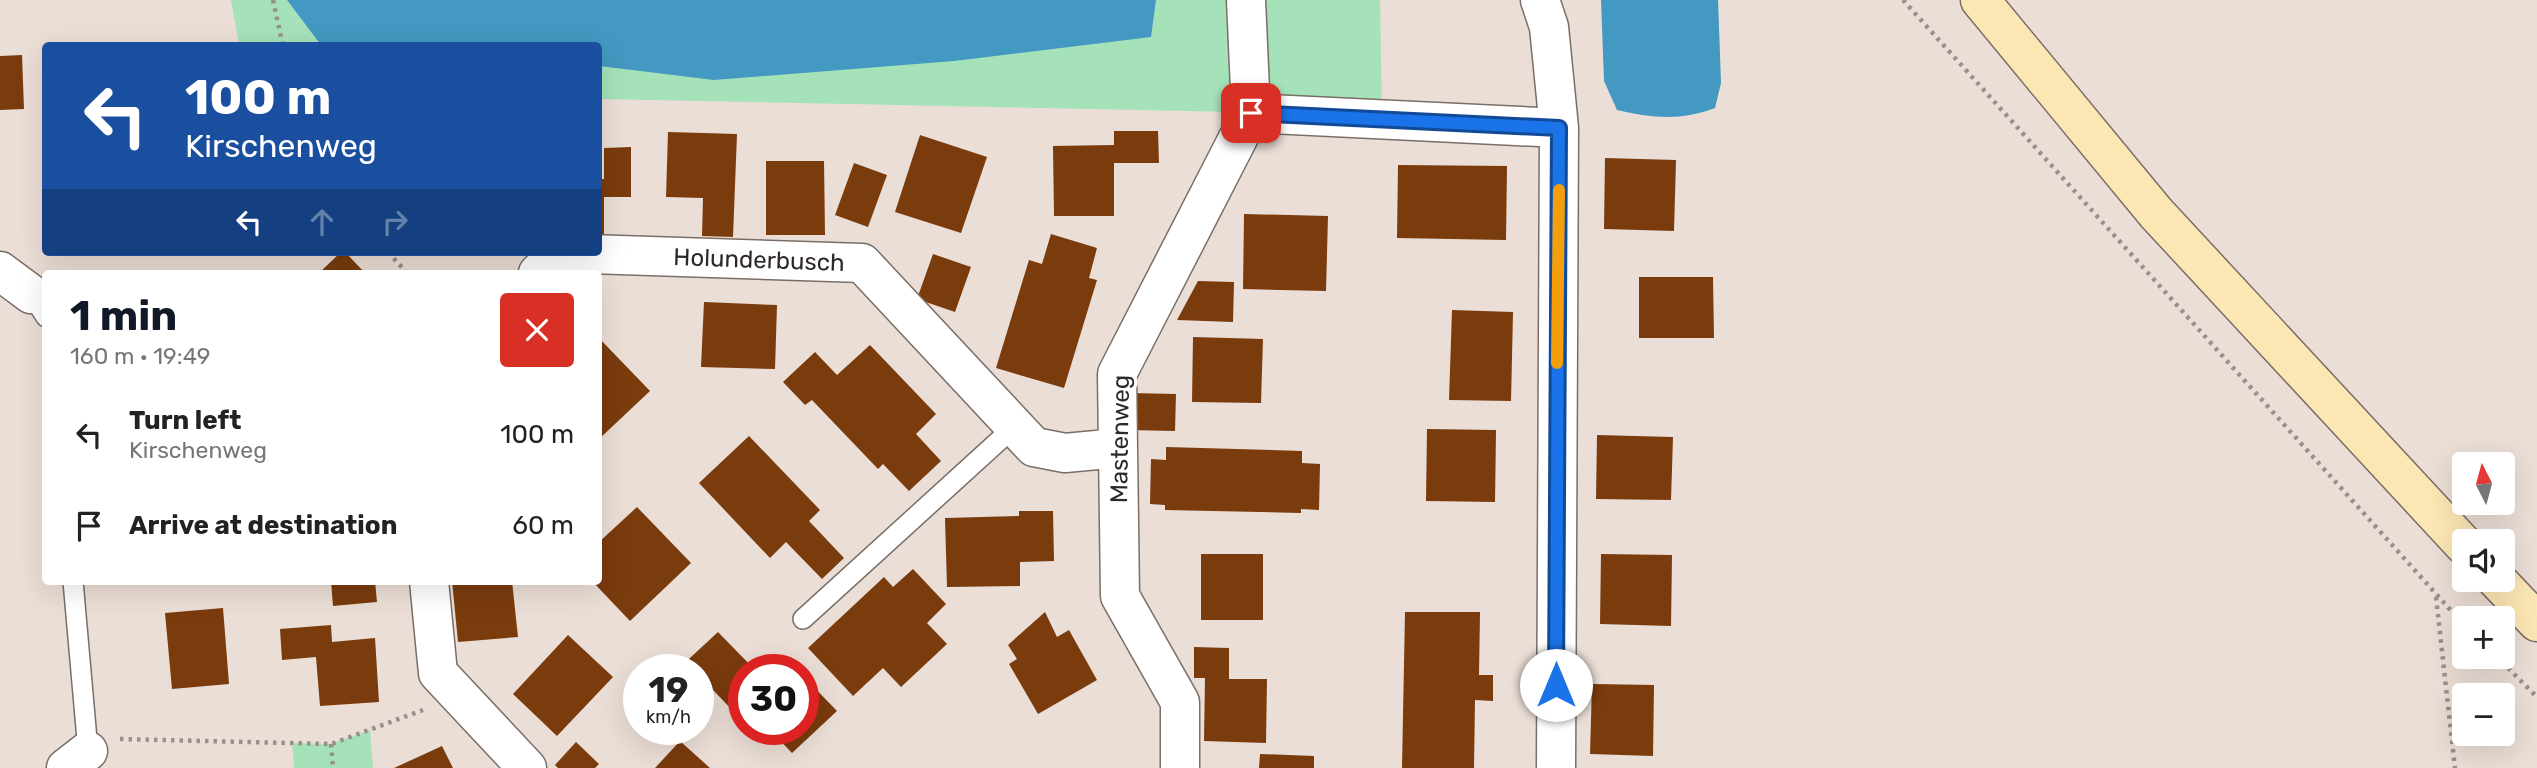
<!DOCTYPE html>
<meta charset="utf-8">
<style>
:root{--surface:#fff;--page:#f6f6f6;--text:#222;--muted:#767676;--accent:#111827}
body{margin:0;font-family:Rubik,sans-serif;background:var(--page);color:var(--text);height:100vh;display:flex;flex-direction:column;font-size:26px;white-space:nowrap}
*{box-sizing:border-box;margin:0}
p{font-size:23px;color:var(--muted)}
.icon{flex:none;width:38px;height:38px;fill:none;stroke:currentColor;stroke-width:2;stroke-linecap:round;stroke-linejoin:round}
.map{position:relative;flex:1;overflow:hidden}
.side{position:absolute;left:42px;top:270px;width:560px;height:315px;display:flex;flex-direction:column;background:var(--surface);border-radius:7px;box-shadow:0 7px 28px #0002}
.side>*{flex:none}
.guide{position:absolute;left:42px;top:42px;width:560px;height:214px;border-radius:7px;box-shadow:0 7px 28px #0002;background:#1a4fa0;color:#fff;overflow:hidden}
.needle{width:46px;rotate:354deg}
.buttons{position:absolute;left:2452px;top:452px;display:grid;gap:14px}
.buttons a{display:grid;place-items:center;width:63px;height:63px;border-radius:7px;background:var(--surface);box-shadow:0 7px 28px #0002;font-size:35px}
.speed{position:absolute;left:623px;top:654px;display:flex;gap:14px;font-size:35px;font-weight:700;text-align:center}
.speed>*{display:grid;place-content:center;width:91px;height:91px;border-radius:50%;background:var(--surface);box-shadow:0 7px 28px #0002;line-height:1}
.speed small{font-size:18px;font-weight:400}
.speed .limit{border:10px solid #d22;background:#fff;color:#111}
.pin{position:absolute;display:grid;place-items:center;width:60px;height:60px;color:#fff;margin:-30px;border-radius:14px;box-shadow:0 4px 10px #0006}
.me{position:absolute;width:77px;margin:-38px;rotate:0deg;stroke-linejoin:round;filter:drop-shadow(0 0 5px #0008)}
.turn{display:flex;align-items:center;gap:24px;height:147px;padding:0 28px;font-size:32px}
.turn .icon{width:91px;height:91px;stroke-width:2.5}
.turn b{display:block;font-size:49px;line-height:60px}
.lanes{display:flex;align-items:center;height:66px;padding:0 28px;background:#0003;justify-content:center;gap:35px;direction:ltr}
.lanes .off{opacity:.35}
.round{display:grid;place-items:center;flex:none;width:74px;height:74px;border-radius:7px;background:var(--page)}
.head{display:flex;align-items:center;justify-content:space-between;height:119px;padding:0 28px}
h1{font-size:42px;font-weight:700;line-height:52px;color:var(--accent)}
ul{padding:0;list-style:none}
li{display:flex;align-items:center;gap:21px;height:91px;padding:0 28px}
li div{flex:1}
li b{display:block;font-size:26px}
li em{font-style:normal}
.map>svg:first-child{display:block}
.green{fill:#a5e2ba}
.water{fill:#4399c2}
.building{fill:#7a3b0d}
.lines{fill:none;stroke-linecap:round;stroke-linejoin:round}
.lane-casing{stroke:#7a6e67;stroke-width:22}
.street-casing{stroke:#7a6e67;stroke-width:41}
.secondary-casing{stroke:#7a6e67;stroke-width:41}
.path{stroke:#99908a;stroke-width:4.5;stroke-dasharray:3.5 5;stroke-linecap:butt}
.lane{stroke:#fff;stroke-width:19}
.street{stroke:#fff;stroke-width:38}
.secondary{stroke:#fce6b4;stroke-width:38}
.route-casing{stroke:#114b97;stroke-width:18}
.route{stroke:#1a73e8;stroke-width:12}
.slow{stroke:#f59e0b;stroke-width:12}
.labels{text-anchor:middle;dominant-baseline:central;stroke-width:7;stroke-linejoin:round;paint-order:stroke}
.street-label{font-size:24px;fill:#2f2a27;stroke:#fff}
</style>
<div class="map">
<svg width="2537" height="768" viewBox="0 0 2537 768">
<rect width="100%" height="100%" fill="#ebded6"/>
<path class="green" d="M231,0H1380L1382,115L599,99L598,46L239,45Z
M370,730L373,768H294L292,743L331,744Z"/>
<path class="water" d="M287,0H1156L1151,37L954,61L714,80L599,66L598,46L321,45Z
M1601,0H1718L1721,83L1715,108C1682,121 1650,118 1617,110L1604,81Z"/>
<path class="building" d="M22,55L24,109L0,110V56Z
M1114,131H1158L1159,163H1114V216H1054L1053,146L1114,145Z
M668,132L737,134L733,237L702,236L703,198L666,197Z
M920,135L987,157L961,233L895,212Z
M631,147V197H604V237H598V179H604V148Z
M1605,158L1676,160L1674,231L1604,229Z
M766,161H824L825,235H766Z
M854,163L887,175L868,227L835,215Z
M1398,165L1507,166L1506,240L1397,238Z
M1244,214L1328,216L1326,291L1243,289Z
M1051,234L1097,248L1089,278L1097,280L1064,388L996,368L1029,260L1042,264Z
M341,252H345L365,273H319Z
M933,254L971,267L955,312L917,299Z
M1639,277H1713L1714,338H1639Z
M1198,281L1234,282L1233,322L1177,320Z
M704,302L777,305L775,369L701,367Z
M1452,310L1513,312L1511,401L1449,400Z
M598,337L650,391L598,440Z
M1193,337L1263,339L1261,403L1192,402Z
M870,345L936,414L916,434L941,461L909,491L883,464L878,469L812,400L805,405L783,382L815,352L837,375Z
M1130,393L1176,394L1175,431L1128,430Z
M1427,429L1496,430L1495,502L1426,501Z
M1597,435L1673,437L1671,500L1596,499Z
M749,436L820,510L809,521L844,558L822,579L786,542L770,558L699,483Z
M1166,447L1302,451V463L1320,464L1319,510L1301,509V513L1165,510V505L1150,504L1151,459L1166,460Z
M637,507L691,563L630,621L592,581H598V543Z
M1019,511H1053L1054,561L1020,562V586L947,587L945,518L1019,516Z
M1201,554H1263V620H1201Z
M1601,554L1672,555L1671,626L1600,624Z
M913,569L946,604L927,623L947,644L901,687L883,668L853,696L808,648L884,577L893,587Z
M331,581H375L377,602L333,606Z
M452,581H512L518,637L458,642Z
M223,608L229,684L172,689L165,613Z
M1045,612L1057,637L1069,630L1097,680L1038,714L1009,664L1017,659L1008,645Z
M1405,612H1480L1479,675H1493V701L1475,700L1474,768H1402Z
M331,625L332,642L375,638L379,702L320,706L316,657L282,660L280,629Z
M718,632L755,670H744V706L736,714L713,690L704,699L698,693V670H677Z
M568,635L613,677L557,736L513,694Z
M1194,647L1229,648V679H1267L1266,743L1204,741L1205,678H1194Z
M803,676L837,711L792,753L770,730H803Z
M1592,684L1654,685L1653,756L1590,754Z
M680,741L710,768H655Z
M576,742L599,764L595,768H558L555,765Z
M442,746L453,768H394Z
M1260,754L1314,756V768H1259Z"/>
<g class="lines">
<g class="lane-casing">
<path id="lane" d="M31,294L46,317
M73,581L88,751
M803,619L1014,427"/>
</g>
<g class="street-casing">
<path id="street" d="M1540,0L1549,27L1559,128
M1251,113L1559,128L1556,768
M0,271L31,294
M538,273L559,253L862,263L1034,447L1065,453L1118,448
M429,581L438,673L527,768
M66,768L88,751
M1180,768V702L1120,596L1117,374L1251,113L1246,0"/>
</g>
<g class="secondary-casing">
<path id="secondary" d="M1980,0L2156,213L2464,545
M2496,579L2537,622"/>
</g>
<path class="path" d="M273,0L283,46
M1903,0L2464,625
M388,252L407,273
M2436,597L2455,768
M2496,656L2537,697
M120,739L331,744L423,710
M331,744L333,768"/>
<use href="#lane" class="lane"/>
<use href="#street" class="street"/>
<use href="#secondary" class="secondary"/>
</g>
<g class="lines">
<g class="route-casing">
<path id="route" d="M1251,113L1559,128L1556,685"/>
</g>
<use href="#route" class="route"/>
<path class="slow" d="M1557,363L1559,190"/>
</g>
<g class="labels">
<g class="street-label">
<text transform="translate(759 260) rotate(2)">Holunderbusch</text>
<text transform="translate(1120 439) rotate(-89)">Mastenweg</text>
</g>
</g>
</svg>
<div class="buttons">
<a><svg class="needle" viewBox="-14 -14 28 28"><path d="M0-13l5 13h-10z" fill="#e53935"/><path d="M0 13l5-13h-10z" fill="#767676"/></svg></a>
<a><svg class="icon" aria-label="sound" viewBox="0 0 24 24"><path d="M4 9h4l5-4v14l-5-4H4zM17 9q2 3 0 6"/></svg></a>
<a>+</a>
<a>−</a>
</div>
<div class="speed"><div>19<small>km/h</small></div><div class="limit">30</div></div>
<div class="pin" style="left:1251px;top:113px;background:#d93025"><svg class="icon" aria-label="arrive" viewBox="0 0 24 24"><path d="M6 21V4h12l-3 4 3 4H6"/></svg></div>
<svg class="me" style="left:1556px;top:685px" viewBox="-20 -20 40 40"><circle r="19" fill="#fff"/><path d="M0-13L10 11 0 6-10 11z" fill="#1a73e8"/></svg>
<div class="guide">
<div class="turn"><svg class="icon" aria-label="left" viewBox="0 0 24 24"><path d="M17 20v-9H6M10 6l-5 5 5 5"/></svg><div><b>100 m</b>Kirschenweg</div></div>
<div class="lanes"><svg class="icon" aria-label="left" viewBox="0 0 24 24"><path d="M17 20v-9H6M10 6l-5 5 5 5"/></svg><svg class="icon off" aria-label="ahead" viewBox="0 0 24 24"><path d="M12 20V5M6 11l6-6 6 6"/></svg><svg class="icon off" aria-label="right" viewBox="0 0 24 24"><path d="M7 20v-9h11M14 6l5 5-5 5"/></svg></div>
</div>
<section class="side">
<div class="head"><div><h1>1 min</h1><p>160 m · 19:49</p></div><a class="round" style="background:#d93025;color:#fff"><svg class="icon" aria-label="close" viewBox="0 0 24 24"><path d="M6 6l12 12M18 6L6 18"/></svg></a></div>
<ul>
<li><svg class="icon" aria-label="left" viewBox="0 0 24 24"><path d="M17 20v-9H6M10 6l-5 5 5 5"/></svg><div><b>Turn left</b><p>Kirschenweg</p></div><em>100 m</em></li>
<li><svg class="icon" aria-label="arrive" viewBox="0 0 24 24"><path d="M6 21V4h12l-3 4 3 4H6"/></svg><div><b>Arrive at destination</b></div><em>60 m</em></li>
</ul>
</section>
</div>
